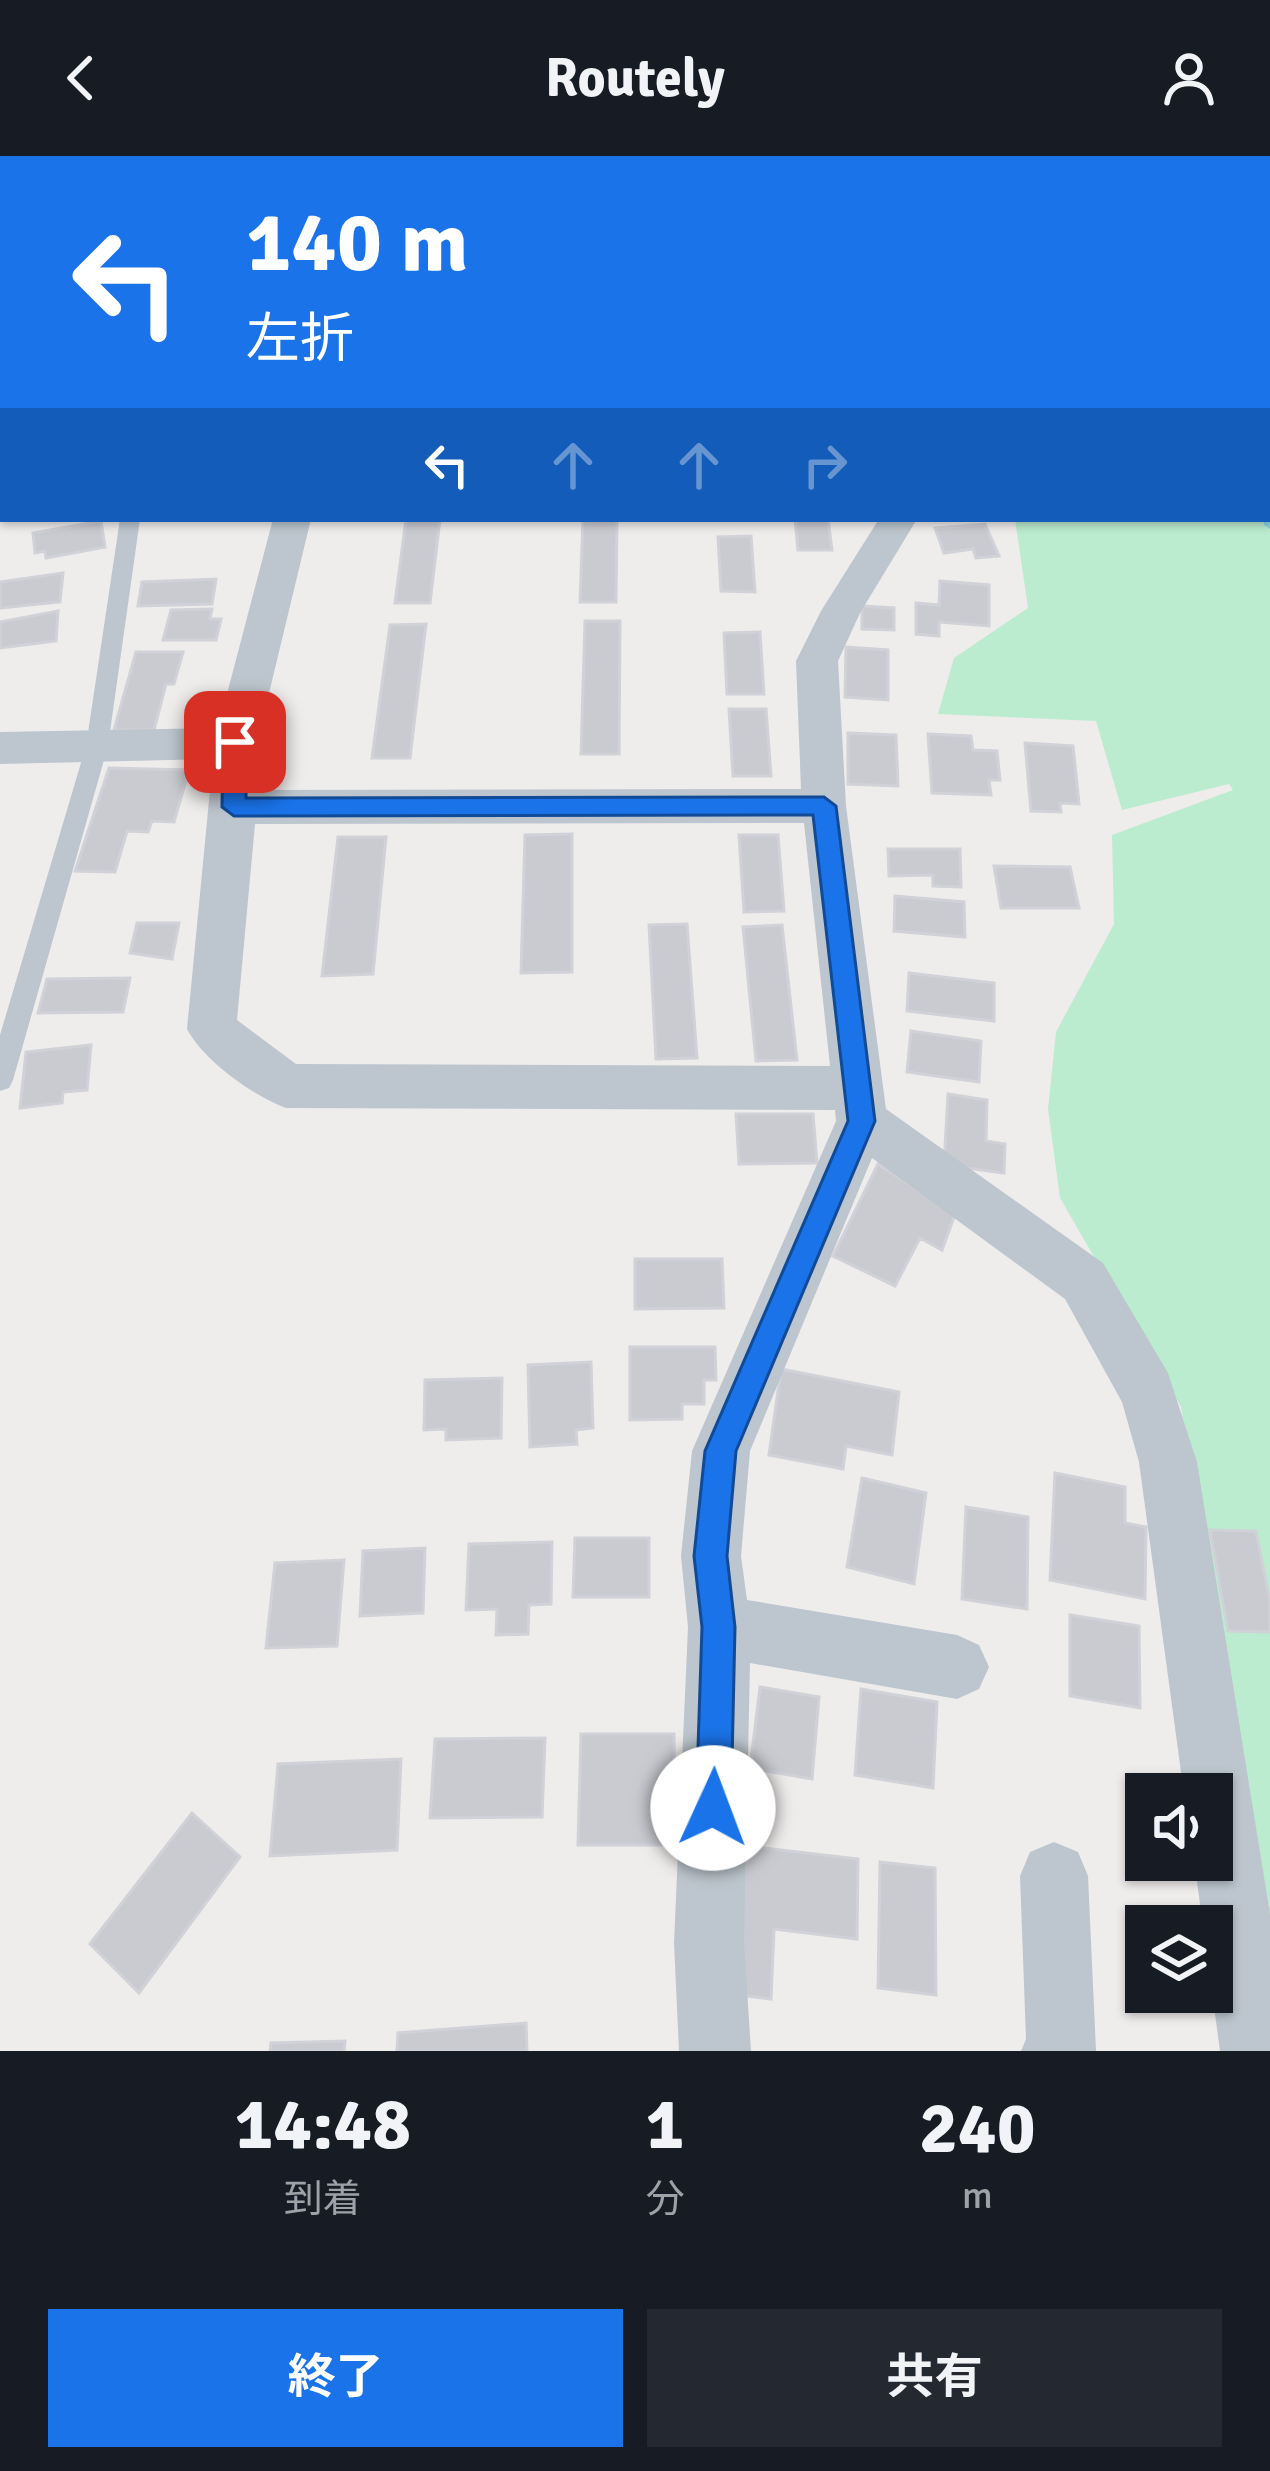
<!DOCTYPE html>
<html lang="ja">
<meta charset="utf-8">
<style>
:root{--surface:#171b24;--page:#242831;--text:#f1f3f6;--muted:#9ea1a6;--accent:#1a73e8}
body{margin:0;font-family:Signika,"Noto Sans JP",sans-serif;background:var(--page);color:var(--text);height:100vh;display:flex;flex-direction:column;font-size:45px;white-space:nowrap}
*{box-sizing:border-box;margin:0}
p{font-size:39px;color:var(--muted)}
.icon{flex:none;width:66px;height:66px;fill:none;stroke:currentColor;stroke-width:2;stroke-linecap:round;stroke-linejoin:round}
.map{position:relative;height:1895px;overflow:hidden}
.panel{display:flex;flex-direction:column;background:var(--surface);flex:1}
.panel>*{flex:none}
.top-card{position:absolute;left:0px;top:0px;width:1272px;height:366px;box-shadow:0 3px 9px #0004;background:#1a73e8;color:#fff;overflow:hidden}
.fabs{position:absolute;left:1125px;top:1617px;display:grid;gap:24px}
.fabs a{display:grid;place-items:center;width:108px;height:108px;border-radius:0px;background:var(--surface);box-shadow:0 3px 9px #0004;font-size:60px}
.pin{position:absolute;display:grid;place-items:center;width:102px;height:102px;color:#fff;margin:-51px;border-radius:24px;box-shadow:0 6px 18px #0006}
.me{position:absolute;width:132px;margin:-66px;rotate:2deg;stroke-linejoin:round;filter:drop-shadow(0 0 9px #0008)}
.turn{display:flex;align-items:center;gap:42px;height:252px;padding:0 48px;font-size:54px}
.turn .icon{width:156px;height:156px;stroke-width:2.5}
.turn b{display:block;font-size:84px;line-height:102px}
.lanes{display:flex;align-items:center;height:114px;padding:0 48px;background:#0003;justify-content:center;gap:60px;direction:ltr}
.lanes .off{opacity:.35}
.eta{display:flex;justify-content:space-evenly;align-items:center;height:204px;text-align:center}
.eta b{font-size:72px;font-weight:700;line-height:84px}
.action{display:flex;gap:24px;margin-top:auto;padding:24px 48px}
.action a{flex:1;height:138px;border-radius:0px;background:var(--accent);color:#fff;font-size:48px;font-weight:700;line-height:138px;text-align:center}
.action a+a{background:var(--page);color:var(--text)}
header{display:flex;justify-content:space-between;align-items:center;height:156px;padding:0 48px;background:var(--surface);font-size:54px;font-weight:700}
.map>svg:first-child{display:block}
.green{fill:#bbeccf}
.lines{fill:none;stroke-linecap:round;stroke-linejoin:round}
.stream{fill:#8ad2e7;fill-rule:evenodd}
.building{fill:#c9cbd1;stroke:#d0d2d8;stroke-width:3}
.service{fill:#bdc6ce;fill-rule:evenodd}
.minor{fill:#bdc6ce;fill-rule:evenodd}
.route{fill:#1a73e8;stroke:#114b97;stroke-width:3}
</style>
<header><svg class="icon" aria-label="back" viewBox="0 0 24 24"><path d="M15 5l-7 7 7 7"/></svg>Routely<svg class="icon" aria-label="person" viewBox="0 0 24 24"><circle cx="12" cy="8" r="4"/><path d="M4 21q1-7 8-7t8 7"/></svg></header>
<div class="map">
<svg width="1270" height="1895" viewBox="0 0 1270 1895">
<rect width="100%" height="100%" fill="#efecec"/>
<path class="green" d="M1138,0H1270V1895L1231,1532L1181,1251L1060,1042L1048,953L1056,876L1114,768L1112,679L1233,634L1229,628L1122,654L1096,565L938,558L954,502L1028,452L1015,363H1269V3Z"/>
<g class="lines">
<path class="stream" d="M1269,54H1270L1269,61Z
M1269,119H1270V125H1269Z
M1270,358V373L1264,369V363H1269Z"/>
</g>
<path class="building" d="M406,363H440L430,447H395Z
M583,363H617L616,446H580Z
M795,363H828L832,394H798Z
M101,365L105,391L46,402L45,395L35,397L33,377Z
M985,368L999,400L976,402L973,393L944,397L935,372Z
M751,380L755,436L721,435L718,381Z
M63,417L60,446L0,452V426Z
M216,423L212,448L138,450L142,426Z
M940,425L989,429V470L939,466V480L916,478V447L939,449Z
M862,450L894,452V474L862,473Z
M212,453L210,463H221L216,484H163L171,454Z
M58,455L56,485L0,492V466Z
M585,465H620L619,598H581Z
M426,468L410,602H372L390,469Z
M760,476L764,538H727L724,477Z
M846,491L888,494V544L845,541Z
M136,496H183L174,528H166L154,574H114Z
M729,553H766L771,620H733Z
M848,577L896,579L898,630L848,628Z
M928,578L971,580L973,594L997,595L1000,624H989L991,639L932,637Z
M1025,587L1073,590L1079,648L1060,647L1061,656L1031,655Z
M109,612L189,614L174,666L152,665L148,676L127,675L115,716L75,715Z
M572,678V816L521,817L525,679Z
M739,679H778L784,755L744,756Z
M338,681H386L373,818L322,820Z
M888,693H960L961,731L933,730V719L889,720Z
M994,710L1070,711L1079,752H1001Z
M895,740L964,746L965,781L894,775Z
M137,767H179L172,803L130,797Z
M687,768L697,902L656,903L649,769Z
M782,769L797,904L756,905L743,771Z
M909,817L994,827V865L907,855Z
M130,822L123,856L38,857L47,823Z
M911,875L981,885L979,926L907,916Z
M91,889L87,934L63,936L62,947L20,952L26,896Z
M948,938L987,944L986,985L1005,988L1004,1017L944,1009Z
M736,958H813L817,1007L739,1008Z
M878,1008L955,1058L942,1094L920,1082L895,1130L833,1100Z
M635,1103H722L724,1152L635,1153Z
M630,1191H715L716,1224H704V1248H682V1263L630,1264Z
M591,1206L593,1272L576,1274L577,1288L530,1291L528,1209Z
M781,1213L899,1236L892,1299L846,1290L843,1313L769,1299Z
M502,1222L501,1282L446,1284V1273L424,1274L425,1224Z
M1055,1317L1125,1331V1367L1146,1371L1145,1443L1050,1424Z
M862,1322L926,1337L914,1428L847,1411Z
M966,1351L1028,1361L1027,1453L962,1443Z
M1210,1374L1256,1375L1270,1446V1476L1228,1475Z
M575,1382H649V1441H573Z
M552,1386L551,1448L529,1449L528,1478L496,1479L497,1453L466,1454L469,1388Z
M425,1392L423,1457L360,1460L363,1395Z
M344,1404L337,1490L266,1492L275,1407Z
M1070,1459L1139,1470L1140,1552L1070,1540Z
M760,1531L819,1541L812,1623L750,1612Z
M861,1533L937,1546L933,1632L855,1619Z
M581,1578H674L675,1689H578Z
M545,1582L542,1661L430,1662L435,1583Z
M401,1603L397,1694L270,1700L278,1608Z
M192,1657L240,1701L139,1837L90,1788Z
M746,1690L858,1703L857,1783L774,1773L771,1843L738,1839Z
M880,1706L935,1712L936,1839L878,1832Z
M526,1867L527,1895H397L398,1877Z
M345,1885L344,1895H270L271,1887Z"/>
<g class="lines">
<path class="service" d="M120,363H140L108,590L13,924L9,932L0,935V879L86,590Z"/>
<path class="minor" d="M821,0H851L852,3H822Z
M0,69H3V89H0Z
M0,121H3V141H0Z
M273,363H311L257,587L256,634L801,633L796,505L821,455L879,363H917L860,457L838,505L846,650L886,953L1103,1107L1168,1217L1197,1306L1270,1758V1895H1220L1212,1836V1770H1203L1194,1704H1212V1638H1184L1139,1306L1122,1246L1065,1143L872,1002L750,1295L741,1400L747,1444L957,1479L979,1489L989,1511L979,1533L957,1543L750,1507L744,1787L751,1895H679L674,1787L688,1471L681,1400L692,1295L836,965L835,954L286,952C253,940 203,904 187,873L213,603L0,608V576L218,572ZM804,667L830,910L296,908L237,864L255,668Z
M1054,1686L1078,1696L1088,1720L1096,1895H1021L1026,1883L1020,1720L1030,1696Z"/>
</g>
<path class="route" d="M235,578L246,586V642L824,641L836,650L875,965L736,1295L727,1400L735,1471L731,1652L726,1664L713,1669L701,1664L696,1652L702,1471L694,1400L705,1295L848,965L813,659L234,660L222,651L223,586Z"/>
</svg>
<div class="fabs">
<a><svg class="icon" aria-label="sound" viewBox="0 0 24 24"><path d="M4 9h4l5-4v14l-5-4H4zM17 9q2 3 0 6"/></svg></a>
<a><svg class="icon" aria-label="layers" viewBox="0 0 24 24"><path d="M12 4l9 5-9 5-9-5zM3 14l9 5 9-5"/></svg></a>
</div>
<div class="pin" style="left:235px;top:586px;background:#d93025"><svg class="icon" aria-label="arrive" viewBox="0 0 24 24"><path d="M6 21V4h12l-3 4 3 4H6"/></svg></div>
<svg class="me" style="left:713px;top:1652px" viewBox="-20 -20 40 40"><circle r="19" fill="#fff"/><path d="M0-13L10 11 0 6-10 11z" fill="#1a73e8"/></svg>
<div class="top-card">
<div class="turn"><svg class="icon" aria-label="left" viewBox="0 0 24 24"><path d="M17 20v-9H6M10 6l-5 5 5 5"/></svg><div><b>140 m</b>左折</div></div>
<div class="lanes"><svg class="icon" aria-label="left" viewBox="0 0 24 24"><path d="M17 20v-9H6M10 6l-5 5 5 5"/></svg><svg class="icon off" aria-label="ahead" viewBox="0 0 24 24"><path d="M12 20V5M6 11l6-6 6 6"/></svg><svg class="icon off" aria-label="ahead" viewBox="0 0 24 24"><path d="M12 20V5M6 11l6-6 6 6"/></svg><svg class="icon off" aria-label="right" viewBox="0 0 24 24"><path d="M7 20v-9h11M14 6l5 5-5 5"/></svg></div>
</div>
</div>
<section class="panel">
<div class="eta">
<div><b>14:48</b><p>到着</p></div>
<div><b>1</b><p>分</p></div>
<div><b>240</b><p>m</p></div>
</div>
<div class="action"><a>終了</a><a>共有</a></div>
</section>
